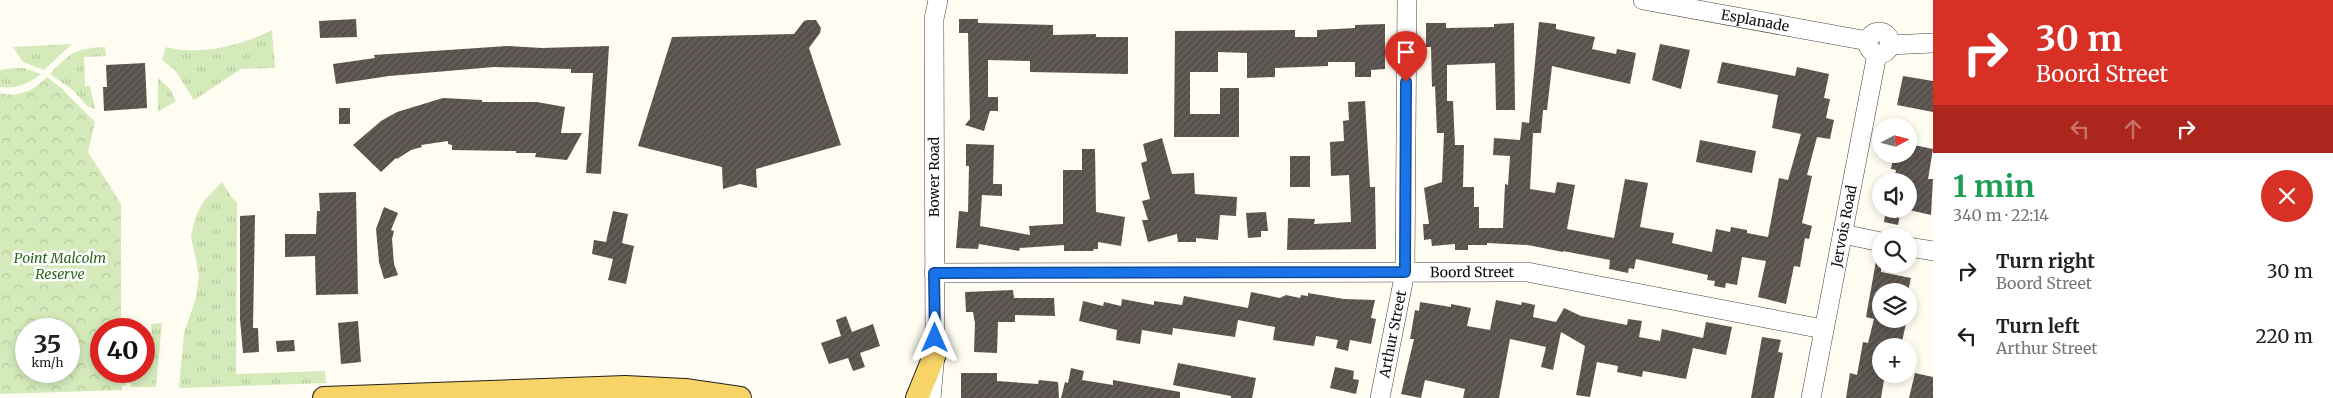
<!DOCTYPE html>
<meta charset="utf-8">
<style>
:root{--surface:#fff;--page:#f6f6f6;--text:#222;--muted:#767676}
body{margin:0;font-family:Merriweather,serif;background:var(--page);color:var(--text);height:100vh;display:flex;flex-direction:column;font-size:19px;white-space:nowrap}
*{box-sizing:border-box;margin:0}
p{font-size:16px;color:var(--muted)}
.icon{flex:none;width:28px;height:28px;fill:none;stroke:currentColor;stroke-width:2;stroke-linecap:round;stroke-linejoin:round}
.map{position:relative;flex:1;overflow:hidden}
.details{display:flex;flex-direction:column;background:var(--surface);width:400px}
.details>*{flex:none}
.guide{background:#d93025;color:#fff;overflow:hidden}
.needle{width:32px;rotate:83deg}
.tools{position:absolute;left:1872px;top:118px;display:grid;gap:10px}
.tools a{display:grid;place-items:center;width:45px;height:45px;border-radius:50%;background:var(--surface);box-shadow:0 2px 8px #0003;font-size:25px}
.speed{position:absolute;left:15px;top:318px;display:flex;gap:10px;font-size:25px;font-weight:700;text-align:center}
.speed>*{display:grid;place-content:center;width:65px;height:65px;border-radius:50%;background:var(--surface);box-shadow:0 2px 8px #0003;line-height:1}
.speed small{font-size:12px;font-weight:400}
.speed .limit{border:8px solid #d22;background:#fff;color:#111}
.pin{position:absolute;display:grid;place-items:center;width:42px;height:42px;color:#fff;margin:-51px -21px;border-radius:50% 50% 50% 0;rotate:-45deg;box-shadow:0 0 5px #0007}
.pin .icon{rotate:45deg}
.me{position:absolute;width:55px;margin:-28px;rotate:0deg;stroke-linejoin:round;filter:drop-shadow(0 0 4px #0008)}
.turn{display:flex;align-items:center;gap:18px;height:105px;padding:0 20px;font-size:22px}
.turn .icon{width:65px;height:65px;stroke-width:2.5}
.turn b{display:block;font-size:35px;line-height:42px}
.lanes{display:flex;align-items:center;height:48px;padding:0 20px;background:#0003;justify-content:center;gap:25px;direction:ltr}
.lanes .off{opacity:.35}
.round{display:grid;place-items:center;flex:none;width:52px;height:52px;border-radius:26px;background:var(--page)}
.summary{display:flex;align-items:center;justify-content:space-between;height:85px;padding:0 20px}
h1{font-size:30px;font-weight:700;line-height:38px;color:#1e9e55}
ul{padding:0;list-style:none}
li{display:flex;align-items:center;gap:15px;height:65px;padding:0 20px}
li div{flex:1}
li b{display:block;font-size:19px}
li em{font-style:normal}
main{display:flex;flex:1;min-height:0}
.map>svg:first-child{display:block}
.grass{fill:url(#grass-tufts)}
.park{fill:url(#park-crowns);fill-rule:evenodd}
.building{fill:url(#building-hatch)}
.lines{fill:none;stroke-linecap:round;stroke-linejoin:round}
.minor-casing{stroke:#424242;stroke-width:20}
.major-casing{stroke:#202020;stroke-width:24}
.minor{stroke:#fff;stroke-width:19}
.major{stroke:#f8d368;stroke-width:22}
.route-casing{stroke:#114b97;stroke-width:12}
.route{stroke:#1a73e8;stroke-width:9}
.labels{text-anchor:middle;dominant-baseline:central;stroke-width:5;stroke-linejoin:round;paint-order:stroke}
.street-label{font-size:14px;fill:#0f0f0f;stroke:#fff}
.park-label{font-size:14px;font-style:italic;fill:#2f681e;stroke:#fff}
</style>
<main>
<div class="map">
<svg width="1933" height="398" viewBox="0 0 1933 398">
<defs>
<pattern id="grass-tufts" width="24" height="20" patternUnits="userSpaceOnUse" patternTransform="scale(1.25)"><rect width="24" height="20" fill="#d4eaba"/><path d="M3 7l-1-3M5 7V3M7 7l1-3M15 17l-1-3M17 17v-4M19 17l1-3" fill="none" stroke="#b5c89f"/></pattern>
<pattern id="park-crowns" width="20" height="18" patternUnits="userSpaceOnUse" patternTransform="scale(1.25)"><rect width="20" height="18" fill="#d4eaba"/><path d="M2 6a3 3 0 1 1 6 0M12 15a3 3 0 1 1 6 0" fill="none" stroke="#b5c89f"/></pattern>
<pattern id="building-hatch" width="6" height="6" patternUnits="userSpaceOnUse" patternTransform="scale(1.25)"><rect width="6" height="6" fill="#58504b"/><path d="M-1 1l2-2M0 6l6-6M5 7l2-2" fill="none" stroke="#6b6561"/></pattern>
</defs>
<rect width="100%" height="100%" fill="#fffcf1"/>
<path class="grass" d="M272,30L275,68L241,69L194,100L175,70L162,60L166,47C200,56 241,46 272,30Z
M72,44L44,70L23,62L13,47Z
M105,47L106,56L84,57L85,86H90L95,109L87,106L74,91L50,74C69,53 77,48 105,47Z
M14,68H24L41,74C28,84 16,89 0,87V70Z
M158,78L169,88L176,101L158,112Z
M222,182L232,198L237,202L236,374L325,371L326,383L179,388L184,333L196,298L199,274L191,237L195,218L203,202Z
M162,323L156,387H131L127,371H144V336H152L151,324Z"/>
<path class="park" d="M47,77L61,88L95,122L88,152L121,204V329H101V371H123L127,385L122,386V390L0,394V93C18,98 35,90 47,77ZM26,329H69V371H26Z"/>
<path class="building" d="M356,19L357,37L320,38L319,21Z
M959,19H978V23L1053,25V35L1096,34V37H1128V74L1030,72V61L988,60V97H998V111H990L984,131L965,125L970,119L968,33H959Z
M808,20H816L821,28L820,33L809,48L841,145L756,169L757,188L740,184L723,189L722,167L638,146L672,37L794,34L804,21Z
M1539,22L1556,24V29L1595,37L1592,49L1616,54L1617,49L1636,53L1630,84L1552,66L1547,110H1543L1541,133H1533L1530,189L1555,193L1557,182L1575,185L1567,229L1614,238L1625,179L1648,183L1640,227L1674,233L1672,243L1712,252L1716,229L1730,232L1731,227L1747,230V233L1768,237L1779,178L1788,180L1801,134L1772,128L1778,95L1717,83L1722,62L1795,76L1797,67L1829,74L1824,98L1830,99L1826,118L1834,120L1830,139L1817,137L1807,175L1812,176L1802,223L1812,226L1809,239L1805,238L1800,267L1794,266L1786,304L1758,297L1766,261L1742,257L1737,285L1726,283L1725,288L1714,286L1715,281L1707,280L1708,275L1636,259L1634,269L1629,268L1628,273L1609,269L1610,260L1563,251V252L1528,245L1487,243V245H1468V250H1455V244L1432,246L1431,239L1424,240L1423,224H1429L1424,188L1442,182L1444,133H1437L1435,86L1432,87L1431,47H1426V23H1446V28L1494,27V24L1514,23L1515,110H1496L1495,63L1447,65V101H1453L1455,145H1464L1463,187H1474V207H1479V228H1503L1505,184L1508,185L1510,156L1493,155L1494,138L1520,140L1522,122L1529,123Z
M1385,24V69L1371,70V77H1355V62H1328V66L1275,68V77L1247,78V53L1218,52V72H1190V114H1220V88H1239V137H1174L1175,31L1295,30V37H1317V30L1355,28V25Z
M1660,44L1690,50L1681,89L1652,80Z
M507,46L542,48L609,46L601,174L586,173L593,73H571V69L494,67L389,76L336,84L333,64L375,58L374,55Z
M145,63L147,108L104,111L103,87H107L106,65Z
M1903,76L1933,81V112L1897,105Z
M443,98L482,100V102H537L565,107L561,133H582L567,160L535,157L536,153H516V151L452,150V145L448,144V141L421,145L422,147L411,150L397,159L396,158L381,172L353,145L381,121L397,112Z
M1365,101L1370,187H1375L1376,249L1287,250L1288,218L1315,219L1314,224L1351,222L1349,175L1331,176L1330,142L1344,141L1343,121L1349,120L1348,102Z
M339,108H350V124H339Z
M1162,138L1172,174L1194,173L1195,194L1237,197L1236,216L1220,215L1218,240L1196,238V242H1178L1177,234L1148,242L1142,220H1148L1142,201L1150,199L1141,163L1147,161L1143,144Z
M1700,140L1756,151L1752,173L1696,162Z
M966,144L994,145L993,184H1002V196L982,195L980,226L1030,235L1029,226L1063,224V170H1082V149H1095L1096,212L1125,217L1121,246L1098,242V249H1094L1093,251H1064V245L1020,248L1019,251L979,244L978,249L956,248L959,211L968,212L969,166H966Z
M1909,144L1933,149L1928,179H1933L1931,215L1909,210V181H1894L1896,170L1891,169L1894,154H1909Z
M1290,156H1310V187H1290Z
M356,192L358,294L316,295L315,256L285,257V234H316L317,211H320L319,193Z
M384,207L398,213L391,230L394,231L392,239L394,264L398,275L384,279L379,262L376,229Z
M1886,209H1901L1898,225L1884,222Z
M613,211L628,214L622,243L634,246L626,284L608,280L613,259L592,254L594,240L606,242Z
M1266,212L1268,231H1261V237L1248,238L1246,213Z
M255,215L253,328H258L259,352L243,353L240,319V216Z
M1876,261L1881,262V272L1911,278L1908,291H1881V319H1907L1901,346H1881V374H1885L1881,398H1846L1850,373L1857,375L1863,342L1868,343L1874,319L1866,317Z
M1013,290L1014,298H1054L1055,316L1015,315V322H998L997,353L974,352L975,323L973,312H966L965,292Z
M1251,292L1280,298L1286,295L1300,298L1301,295L1308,296V293L1344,299L1375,300L1371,318L1376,319L1371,344L1350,340L1348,351L1336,348L1338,340L1316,336L1314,346L1273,340L1275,327L1238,320L1235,337L1173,328L1172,335L1142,330L1140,344L1116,340L1117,330L1079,321L1083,301L1103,306L1104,302L1121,306L1122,299L1154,305V301L1182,305L1184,296L1248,308Z
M1496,300L1521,305L1522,302L1535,305L1533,317L1556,322L1564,308L1581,316L1627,325L1628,319L1642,321L1639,337L1660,341L1662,329L1703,338L1706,322L1732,327L1726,355L1693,348L1686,379L1643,371L1642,377L1617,372L1618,366L1597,362L1590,397L1576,395L1585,346L1561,332L1553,370L1541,367L1546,347L1510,339L1499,398H1463L1465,389L1425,380L1421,398L1401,394L1414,339H1410L1415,310L1419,311L1420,302L1451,307V304L1471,308L1467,326L1490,330Z
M846,316L852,332L873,324L880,346L860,353L865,367L853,371L848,358L829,364L821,343L841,336L836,320Z
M358,321L361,362L341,364L338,323Z
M1762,337L1781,340L1778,352L1783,353L1774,398H1751Z
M294,340L295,351L277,352L276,341Z
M1178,363L1256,378L1252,398H1231V396L1173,385Z
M1335,367L1354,371L1353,379L1359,380L1356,394L1330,388Z
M1071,368L1084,371L1082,380L1113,385V380L1180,392V398H1061L1065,382L1068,383Z
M961,373H997V381L1038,384L1039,380L1058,382L1059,398H961Z
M1915,373L1933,377V398H1909Z"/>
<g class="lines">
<g class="minor-casing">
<g id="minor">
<path id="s1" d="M1643,0L1868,41"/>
<circle cx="1879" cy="43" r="11"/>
<path d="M1889,45L1933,43"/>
<path d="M1843,234L1881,242"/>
<path d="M1909,247L1933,251"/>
<path id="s2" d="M934,273L1527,272L1823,329"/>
<path d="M931,398L935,354L934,19L938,0"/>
<path id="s3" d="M1380,398L1405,272L1407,0"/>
<path id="s4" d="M1811,398L1877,54"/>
</g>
</g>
<g class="major-casing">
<path id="major" d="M324,398L625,387L685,390L740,398
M917,398L935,354"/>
</g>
<use href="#minor" class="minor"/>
<use href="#major" class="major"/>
</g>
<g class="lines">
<g class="route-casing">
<path id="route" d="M935,338L934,273L1405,272L1406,82"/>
</g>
<use href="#route" class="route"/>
</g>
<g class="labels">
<g class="street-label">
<text stroke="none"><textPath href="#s1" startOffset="114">Esplanade</textPath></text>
<text transform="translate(934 177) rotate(-90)">Bower Road</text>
<text stroke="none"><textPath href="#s4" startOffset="175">Jervois Road</textPath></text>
<text stroke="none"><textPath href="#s2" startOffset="538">Boord Street</textPath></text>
<text stroke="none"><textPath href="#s3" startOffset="65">Arthur Street</textPath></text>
</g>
<g class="park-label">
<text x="60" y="258">Point Malcolm<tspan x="60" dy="16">Reserve</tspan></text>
</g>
</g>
</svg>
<div class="tools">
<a><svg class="needle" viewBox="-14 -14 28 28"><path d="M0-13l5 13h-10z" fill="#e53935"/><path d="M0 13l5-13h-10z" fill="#767676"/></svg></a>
<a><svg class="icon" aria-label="sound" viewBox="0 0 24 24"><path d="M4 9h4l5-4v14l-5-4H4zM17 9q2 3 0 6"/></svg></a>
<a><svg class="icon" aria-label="search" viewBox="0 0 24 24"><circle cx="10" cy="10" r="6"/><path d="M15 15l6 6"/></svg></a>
<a><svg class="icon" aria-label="layers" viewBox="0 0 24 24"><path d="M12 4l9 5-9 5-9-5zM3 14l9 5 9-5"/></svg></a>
<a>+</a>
</div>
<div class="speed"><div>35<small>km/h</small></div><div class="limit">40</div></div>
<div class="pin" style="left:1406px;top:82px;background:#d93025"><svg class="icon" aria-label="arrive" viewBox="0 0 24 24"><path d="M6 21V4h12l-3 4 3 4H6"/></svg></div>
<svg class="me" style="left:935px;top:338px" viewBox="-20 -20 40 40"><path d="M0-17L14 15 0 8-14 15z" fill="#1a73e8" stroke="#fff" stroke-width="4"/></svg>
</div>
<section class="details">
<div class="guide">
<div class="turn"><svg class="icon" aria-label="right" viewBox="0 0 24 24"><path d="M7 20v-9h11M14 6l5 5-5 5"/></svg><div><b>30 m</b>Boord Street</div></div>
<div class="lanes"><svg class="icon off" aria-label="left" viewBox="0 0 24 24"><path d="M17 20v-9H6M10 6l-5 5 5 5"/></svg><svg class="icon off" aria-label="ahead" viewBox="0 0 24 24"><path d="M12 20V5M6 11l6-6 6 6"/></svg><svg class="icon" aria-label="right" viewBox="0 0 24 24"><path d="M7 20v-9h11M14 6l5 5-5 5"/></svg></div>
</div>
<div class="summary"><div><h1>1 min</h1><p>340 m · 22:14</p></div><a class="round" style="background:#d93025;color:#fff"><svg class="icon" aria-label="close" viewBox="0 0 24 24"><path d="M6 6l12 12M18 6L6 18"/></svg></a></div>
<ul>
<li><svg class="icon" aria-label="right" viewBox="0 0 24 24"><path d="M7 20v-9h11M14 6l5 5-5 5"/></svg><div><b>Turn right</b><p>Boord Street</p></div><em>30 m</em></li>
<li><svg class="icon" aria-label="left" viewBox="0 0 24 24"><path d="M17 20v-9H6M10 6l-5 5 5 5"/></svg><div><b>Turn left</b><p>Arthur Street</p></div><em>220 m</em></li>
</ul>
</section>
</main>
